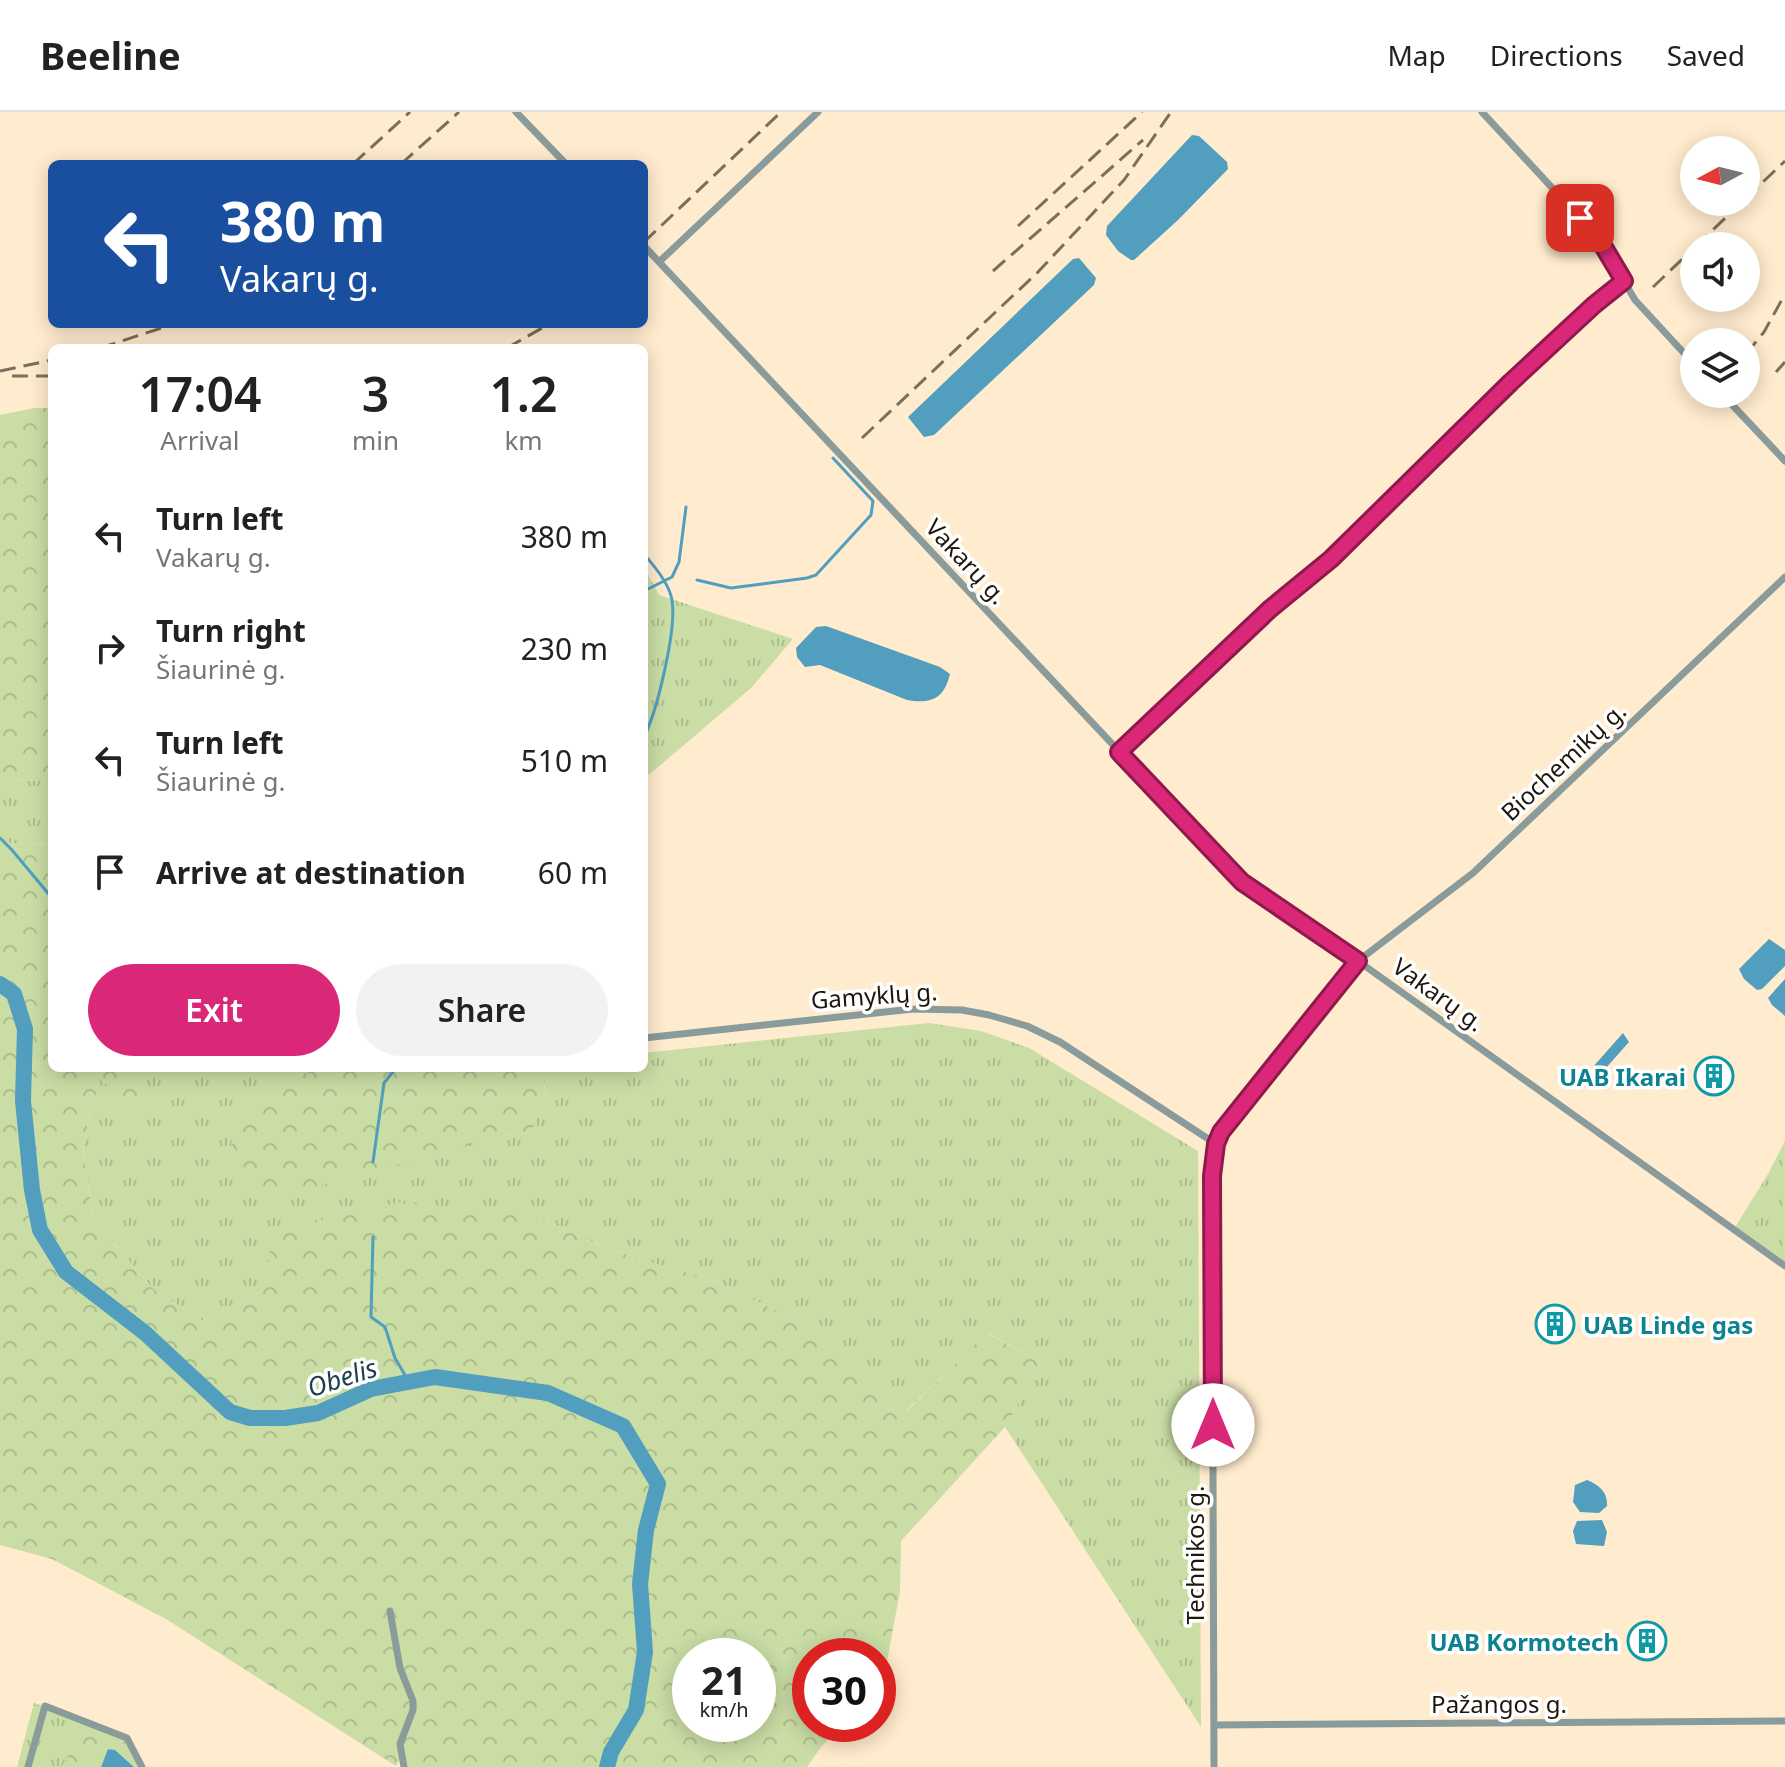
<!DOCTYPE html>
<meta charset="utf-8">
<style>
:root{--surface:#fff;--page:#f2f2f2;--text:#222;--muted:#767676;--line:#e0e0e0;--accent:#db2777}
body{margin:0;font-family:"Noto Sans",sans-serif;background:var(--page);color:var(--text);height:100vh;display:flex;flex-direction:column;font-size:30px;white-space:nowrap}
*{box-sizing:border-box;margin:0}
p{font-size:26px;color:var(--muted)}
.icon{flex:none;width:44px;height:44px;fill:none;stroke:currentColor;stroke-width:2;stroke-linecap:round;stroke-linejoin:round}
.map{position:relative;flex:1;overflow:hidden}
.details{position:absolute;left:48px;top:232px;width:600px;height:728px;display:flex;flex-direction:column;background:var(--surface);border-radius:12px;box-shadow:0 4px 20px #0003}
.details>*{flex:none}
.banner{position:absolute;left:48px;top:48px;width:600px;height:168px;border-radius:12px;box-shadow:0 4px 20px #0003;background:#1a4fa0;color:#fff;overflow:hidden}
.needle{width:52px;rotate:263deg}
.fabs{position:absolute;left:1680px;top:24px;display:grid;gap:16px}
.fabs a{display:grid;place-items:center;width:80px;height:80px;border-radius:50%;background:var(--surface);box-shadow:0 4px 20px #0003;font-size:40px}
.speed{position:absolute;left:672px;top:1526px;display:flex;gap:16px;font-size:40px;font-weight:700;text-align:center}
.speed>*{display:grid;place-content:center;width:104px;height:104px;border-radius:50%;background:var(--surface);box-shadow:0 4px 20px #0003;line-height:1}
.speed small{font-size:20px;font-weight:400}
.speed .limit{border:12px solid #d22;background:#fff;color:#111}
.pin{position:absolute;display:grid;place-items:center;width:68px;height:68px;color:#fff;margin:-34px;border-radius:16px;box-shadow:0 4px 12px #0006}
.me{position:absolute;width:88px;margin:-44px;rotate:0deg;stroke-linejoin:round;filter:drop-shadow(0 0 6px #0008)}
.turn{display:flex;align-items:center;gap:28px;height:168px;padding:0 40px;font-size:36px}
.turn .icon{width:104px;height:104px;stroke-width:2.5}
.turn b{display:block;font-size:56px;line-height:68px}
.eta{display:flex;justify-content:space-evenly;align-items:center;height:136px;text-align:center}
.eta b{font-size:48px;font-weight:600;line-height:56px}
.cta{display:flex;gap:16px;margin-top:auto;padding:16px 40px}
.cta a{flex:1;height:92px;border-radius:48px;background:var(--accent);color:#fff;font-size:32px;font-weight:600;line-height:92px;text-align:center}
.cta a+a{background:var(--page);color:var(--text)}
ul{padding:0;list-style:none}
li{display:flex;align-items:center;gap:24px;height:112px;padding:0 40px}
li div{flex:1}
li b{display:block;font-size:30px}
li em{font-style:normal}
header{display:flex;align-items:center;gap:48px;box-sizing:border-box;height:112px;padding:0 40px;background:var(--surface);border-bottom:2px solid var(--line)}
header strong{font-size:38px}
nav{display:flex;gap:44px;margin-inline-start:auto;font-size:28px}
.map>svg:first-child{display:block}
.grass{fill:url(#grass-tufts)}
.forest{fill:url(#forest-crowns);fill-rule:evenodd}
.water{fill:#519ebf}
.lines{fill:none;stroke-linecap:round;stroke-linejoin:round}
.stream{stroke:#519ebf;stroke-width:3}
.river{stroke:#519ebf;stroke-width:16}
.street{stroke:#899b9a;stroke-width:7}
.rail{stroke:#7a6f5c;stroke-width:3;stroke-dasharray:16 8;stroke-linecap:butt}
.route-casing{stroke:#8e194d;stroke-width:20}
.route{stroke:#db2777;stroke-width:14}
.labels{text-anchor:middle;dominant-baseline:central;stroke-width:7;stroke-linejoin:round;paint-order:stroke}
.street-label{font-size:24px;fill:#1d170c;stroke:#fff}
.culture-label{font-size:24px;font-weight:bold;fill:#0d838f;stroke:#fff;text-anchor:end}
.water-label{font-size:26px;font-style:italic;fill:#1d404f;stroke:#fff}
</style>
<header>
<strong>Beeline</strong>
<nav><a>Map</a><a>Directions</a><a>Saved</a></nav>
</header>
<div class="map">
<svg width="1785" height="1655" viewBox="0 0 1785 1655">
<defs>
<pattern id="grass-tufts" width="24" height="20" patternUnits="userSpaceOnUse" patternTransform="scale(2)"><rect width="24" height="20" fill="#cadda5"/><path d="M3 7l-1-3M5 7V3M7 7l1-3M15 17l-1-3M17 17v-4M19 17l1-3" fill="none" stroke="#adbd8d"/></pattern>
<pattern id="forest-crowns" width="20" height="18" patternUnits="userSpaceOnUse" patternTransform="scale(2)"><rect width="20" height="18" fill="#cadda5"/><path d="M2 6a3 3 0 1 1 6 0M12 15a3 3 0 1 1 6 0" fill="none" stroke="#adbd8d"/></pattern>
</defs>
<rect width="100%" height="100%" fill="#ffebcd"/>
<path class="grass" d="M644,455L659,483L793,527L751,576L644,667Z
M52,668V733L0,731V669Z
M929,911L981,919L1029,936L1198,1039L1201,1615L1005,1315L1041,1251L988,1221L906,1299L888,1297L820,1220L709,1166L659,1153L604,1135L540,1107L264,1178L203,1209L153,1177L93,1107L83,1038L89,1005L101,964L119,991L136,998L138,956H317L248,990L498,1025L530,1019L546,986L542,956H644V941Z
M1785,1029V1154L1734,1117L1768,1062Z
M34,1591L107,1616L79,1621L62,1655H17Z"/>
<path class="forest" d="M35,296H52V668L0,669V303Z
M0,731L52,733V956H138L137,999L119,991L101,965L89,1005L83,1038L93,1107L153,1177L203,1209L264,1178L273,1119L405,1089L540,1107L604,1135L659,1153L709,1166L820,1220L888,1297L907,1299L987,1221L1041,1251L1005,1315L901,1429L900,1479L882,1576L878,1579V1544H810V1612H843L821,1635L807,1655H404L400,1646L396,1654L166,1507L52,1447L0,1433ZM690,1544H758V1612H690Z
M317,956H542L546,986L531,1019L498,1025L291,1082L253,1072L231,1031L247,990Z
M107,1616L127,1626L142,1655H134L115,1638L108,1637L101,1655H62L79,1621Z"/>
<path class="water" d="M1192,23L1199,24L1227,50L1228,57L1178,108L1134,148H1131L1118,139L1106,123L1107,114Z
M1079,146L1096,166L1094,173L934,323L924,325L908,305L1073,147Z
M826,514L940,555L950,562C944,587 931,592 907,588L820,553L805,555L797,545L796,536L816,515Z
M1769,827L1785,838V854L1762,877L1757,878L1744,867L1739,857Z
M1785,867V904L1772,893L1768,886Z
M1623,921L1629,930L1605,957L1596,961L1592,956Z
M1587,1368C1599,1373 1608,1380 1607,1394L1599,1401L1580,1400L1573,1390L1575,1373Z
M1602,1408L1607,1420L1604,1434L1576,1432L1573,1419L1577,1409Z
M108,1637L115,1638L134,1655H101Z"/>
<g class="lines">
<path class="stream" d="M644,442C654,454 667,469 671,484C679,511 657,599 644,625
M697,468L731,476L807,466L816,463L871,403L873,389L833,346
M644,479L672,465L679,450L686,395
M0,726L12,738L52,786
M373,1050L384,971L396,956
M373,1125L371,1205L385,1215L395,1246L409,1270"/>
<path class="river" d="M0,872L14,882L25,917L23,989L32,1078L40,1118L66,1160L145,1221L230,1300L250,1306H285L318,1301L371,1277L435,1265L548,1281L623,1314L658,1372L646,1418L640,1472L645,1540L636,1598L611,1640L607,1655"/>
<path class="street" d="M516,0L566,52
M1482,0L1580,106L1590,112L1635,188L1694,252
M644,134L1242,770L1358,849L1785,1154
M659,150L818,0
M1722,282L1785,349
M1119,640L1270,497L1331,447L1511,270L1594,193L1624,169
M644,926L913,897L962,898L989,903L1027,914L1060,930L1216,1032
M390,1499L400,1556L413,1589V1598L400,1632L404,1655
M1214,1613L1785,1609
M28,1655L45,1594L127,1626L142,1655
M1214,1655L1212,1064L1216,1032L1221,1020L1358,849L1473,761L1785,465"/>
<path class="rail" d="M353,52L410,0
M401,52L459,0
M1746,86L1785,49
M1018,114L1142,0
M644,130L781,0
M1696,134L1742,90
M993,159L1143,28
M1653,175L1694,136
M100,236L174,212
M507,236L549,212
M1746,242L1764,220L1785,182
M0,259L52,248
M1776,260L1785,250
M12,264H52
M862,326L1038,160L1124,68L1171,0"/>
</g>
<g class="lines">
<g class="route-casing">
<path id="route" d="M1213,1313L1212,1064L1216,1032L1221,1020L1358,849L1242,770L1119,640L1270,497L1331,447L1511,270L1594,193L1624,169L1590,112L1580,106"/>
</g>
<use href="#route" class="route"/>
</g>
<defs>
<g id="building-ring" transform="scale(2)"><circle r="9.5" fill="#fff" stroke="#0f9aa8" stroke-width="1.5"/><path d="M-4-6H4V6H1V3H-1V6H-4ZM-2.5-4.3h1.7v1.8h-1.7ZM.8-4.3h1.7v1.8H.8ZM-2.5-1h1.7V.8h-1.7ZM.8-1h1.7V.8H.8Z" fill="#0f9aa8"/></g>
</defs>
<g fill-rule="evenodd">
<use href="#building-ring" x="1714" y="964"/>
<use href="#building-ring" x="1555" y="1212"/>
<use href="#building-ring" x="1647" y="1529"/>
</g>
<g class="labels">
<g class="street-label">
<text transform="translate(967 449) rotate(47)">Vakarų g.</text>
<text transform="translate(1563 649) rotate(-43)">Biochemikų g.</text>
<text transform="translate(1439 882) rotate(36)">Vakarų g.</text>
<text transform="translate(874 883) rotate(-4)">Gamyklų g.</text>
<text transform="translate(1194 1443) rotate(-90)">Technikos g.</text>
<text x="1499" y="1591">Pažangos g.</text>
</g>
<g class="culture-label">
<text x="1686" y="964">UAB Ikarai</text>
<text x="1583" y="1212" text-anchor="start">UAB Linde gas</text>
<text x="1619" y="1529">UAB Kormotech</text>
</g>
<g class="water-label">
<text transform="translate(342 1265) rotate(-18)">Obelis</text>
</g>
</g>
</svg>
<div class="fabs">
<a><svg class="needle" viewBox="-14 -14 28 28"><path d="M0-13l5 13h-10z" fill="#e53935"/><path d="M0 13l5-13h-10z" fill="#767676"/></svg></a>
<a><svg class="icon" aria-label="sound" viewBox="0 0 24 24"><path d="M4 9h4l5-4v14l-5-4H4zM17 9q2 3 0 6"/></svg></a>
<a><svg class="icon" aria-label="layers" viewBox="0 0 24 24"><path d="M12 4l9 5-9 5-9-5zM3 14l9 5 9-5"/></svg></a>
</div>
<div class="speed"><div>21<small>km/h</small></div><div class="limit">30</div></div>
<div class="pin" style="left:1580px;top:106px;background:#d93025"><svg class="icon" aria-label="arrive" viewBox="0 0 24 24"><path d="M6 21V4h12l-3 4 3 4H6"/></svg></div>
<svg class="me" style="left:1213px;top:1313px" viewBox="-20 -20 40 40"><circle r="19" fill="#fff"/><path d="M0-13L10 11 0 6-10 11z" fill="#db2777"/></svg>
<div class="banner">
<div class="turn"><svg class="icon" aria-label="left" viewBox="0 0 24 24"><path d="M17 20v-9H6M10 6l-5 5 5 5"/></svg><div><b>380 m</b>Vakarų g.</div></div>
</div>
<section class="details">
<div class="eta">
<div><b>17:04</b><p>Arrival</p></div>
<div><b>3</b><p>min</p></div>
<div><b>1.2</b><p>km</p></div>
</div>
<ul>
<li><svg class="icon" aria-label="left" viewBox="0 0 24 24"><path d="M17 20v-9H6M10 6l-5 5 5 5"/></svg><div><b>Turn left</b><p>Vakarų g.</p></div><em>380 m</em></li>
<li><svg class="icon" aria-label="right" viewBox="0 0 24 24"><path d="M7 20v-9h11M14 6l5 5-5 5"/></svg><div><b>Turn right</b><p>Šiaurinė g.</p></div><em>230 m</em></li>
<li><svg class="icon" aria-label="left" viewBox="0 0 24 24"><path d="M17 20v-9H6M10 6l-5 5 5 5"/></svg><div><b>Turn left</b><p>Šiaurinė g.</p></div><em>510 m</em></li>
<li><svg class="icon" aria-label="arrive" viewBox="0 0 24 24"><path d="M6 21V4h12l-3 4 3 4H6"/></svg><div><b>Arrive at destination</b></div><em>60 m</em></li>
</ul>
<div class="cta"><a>Exit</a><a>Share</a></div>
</section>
</div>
